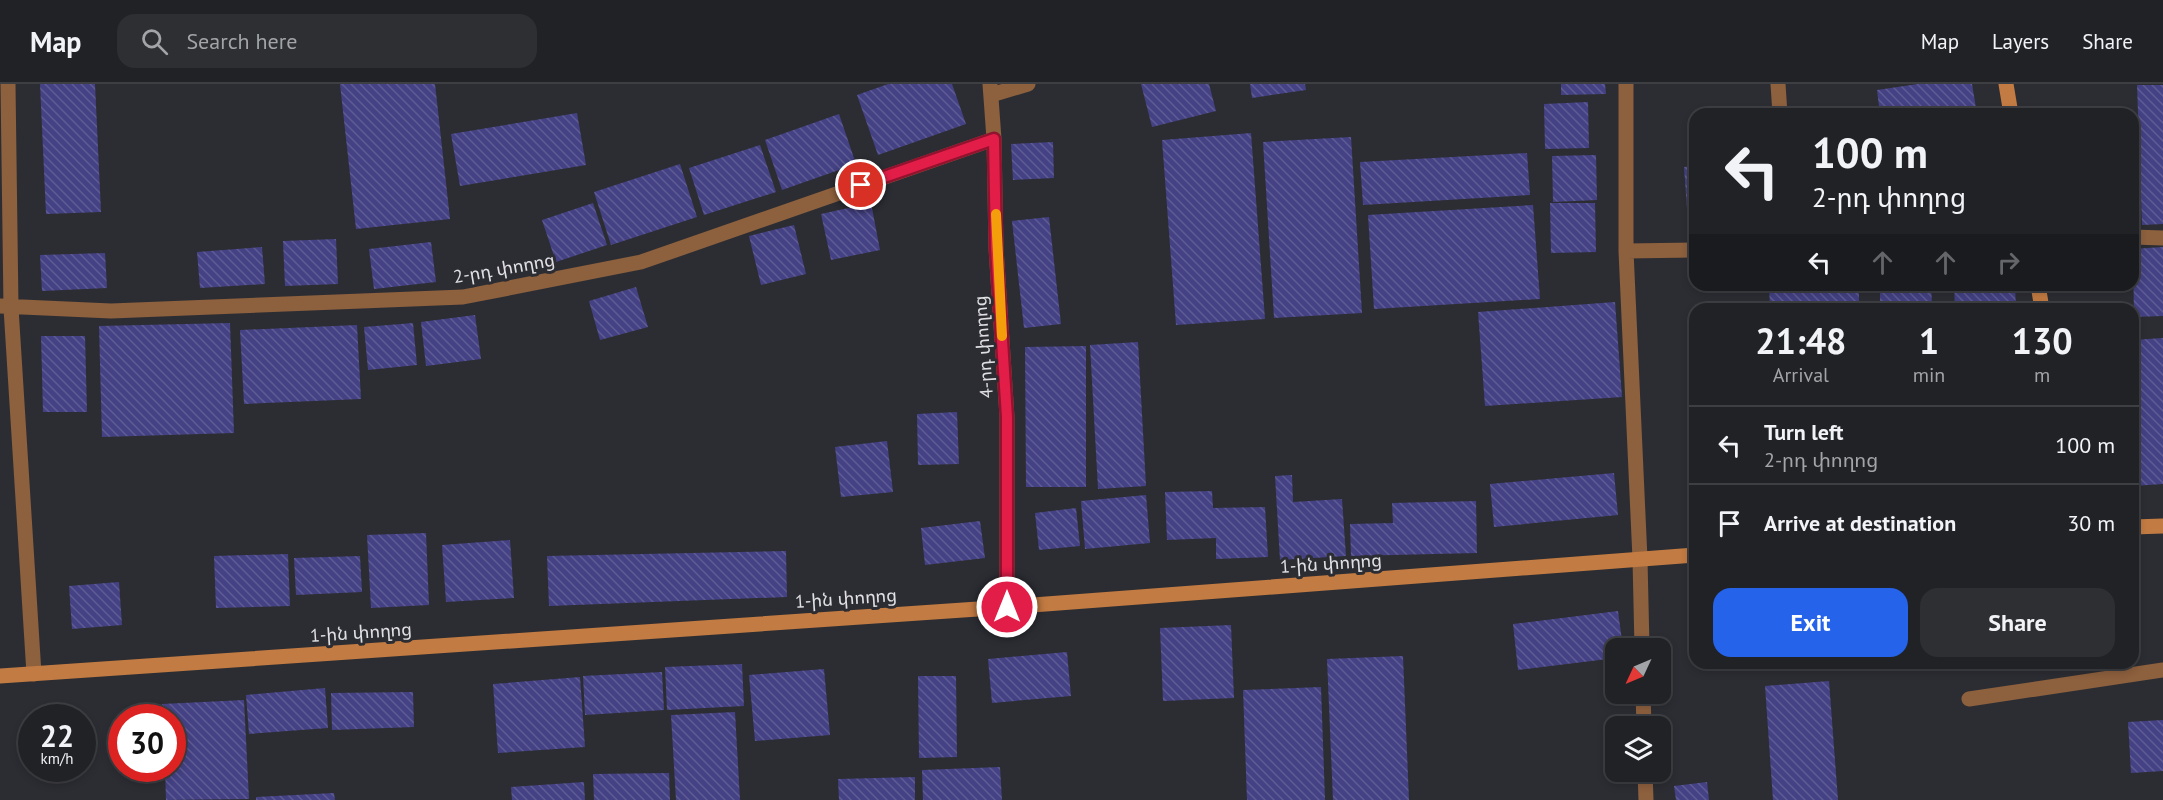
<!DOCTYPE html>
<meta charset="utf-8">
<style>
:root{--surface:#212226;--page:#2d2f32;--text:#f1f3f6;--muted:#a2a4a7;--line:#3e3f43;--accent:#2563eb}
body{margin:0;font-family:"PT Sans","Noto Sans Armenian",sans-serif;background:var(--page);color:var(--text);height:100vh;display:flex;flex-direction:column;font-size:22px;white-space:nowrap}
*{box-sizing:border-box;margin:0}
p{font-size:20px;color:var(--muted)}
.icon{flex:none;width:33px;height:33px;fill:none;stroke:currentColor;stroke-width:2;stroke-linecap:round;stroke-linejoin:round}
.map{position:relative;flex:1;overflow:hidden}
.drawer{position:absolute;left:1689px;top:219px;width:450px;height:366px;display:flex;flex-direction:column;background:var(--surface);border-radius:18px;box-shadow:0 3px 9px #0003,0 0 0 2px var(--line)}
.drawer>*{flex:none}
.top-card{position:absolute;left:1689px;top:24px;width:450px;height:183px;border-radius:18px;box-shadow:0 3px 9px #0003,0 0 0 2px var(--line);background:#212226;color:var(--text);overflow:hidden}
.needle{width:39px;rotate:226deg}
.controls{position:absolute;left:1605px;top:554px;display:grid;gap:12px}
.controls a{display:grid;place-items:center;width:66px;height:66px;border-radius:12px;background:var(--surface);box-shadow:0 3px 9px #0003,0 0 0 2px var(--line);font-size:30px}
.speed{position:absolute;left:18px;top:620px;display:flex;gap:12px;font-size:30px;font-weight:700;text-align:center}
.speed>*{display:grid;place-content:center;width:78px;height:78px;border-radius:50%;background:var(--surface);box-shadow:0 3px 9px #0003,0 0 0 2px var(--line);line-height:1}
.speed small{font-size:15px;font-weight:400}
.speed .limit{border:9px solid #d22;background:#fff;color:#111}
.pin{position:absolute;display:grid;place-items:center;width:51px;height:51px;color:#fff;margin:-26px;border:3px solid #fff;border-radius:50%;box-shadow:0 2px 6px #0007}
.me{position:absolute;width:66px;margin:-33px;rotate:0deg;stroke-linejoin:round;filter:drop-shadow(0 0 4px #0008)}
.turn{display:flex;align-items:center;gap:21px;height:126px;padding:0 24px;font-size:27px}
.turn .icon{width:78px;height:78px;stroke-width:2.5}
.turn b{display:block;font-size:42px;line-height:51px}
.lanes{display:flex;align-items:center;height:57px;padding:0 24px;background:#0003;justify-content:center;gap:30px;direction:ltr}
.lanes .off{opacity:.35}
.eta{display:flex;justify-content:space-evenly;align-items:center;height:102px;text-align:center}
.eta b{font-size:36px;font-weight:700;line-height:42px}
.action{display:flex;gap:12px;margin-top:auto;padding:12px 24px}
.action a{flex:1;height:69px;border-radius:18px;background:var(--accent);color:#fff;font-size:24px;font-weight:700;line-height:69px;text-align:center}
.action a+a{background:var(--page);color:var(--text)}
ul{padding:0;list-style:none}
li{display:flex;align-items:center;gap:18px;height:78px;padding:0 24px;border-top:2px solid var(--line)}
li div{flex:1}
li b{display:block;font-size:22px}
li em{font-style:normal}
header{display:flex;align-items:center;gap:36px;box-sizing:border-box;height:84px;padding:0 30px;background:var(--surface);border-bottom:2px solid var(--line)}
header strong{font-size:28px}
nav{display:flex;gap:33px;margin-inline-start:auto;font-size:21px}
.search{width:420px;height:54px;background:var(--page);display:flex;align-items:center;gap:15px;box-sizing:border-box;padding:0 21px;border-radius:18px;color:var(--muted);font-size:22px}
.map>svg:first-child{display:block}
.building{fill:url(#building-back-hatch)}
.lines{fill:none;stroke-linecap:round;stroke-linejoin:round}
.service{stroke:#8d603e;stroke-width:15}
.minor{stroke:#8d603e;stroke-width:15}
.secondary{stroke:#c27b42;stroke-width:15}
.route-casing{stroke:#92132f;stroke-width:15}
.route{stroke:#e11d48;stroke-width:10}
.slow{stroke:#f59e0b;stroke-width:10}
.labels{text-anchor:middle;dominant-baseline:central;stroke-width:6;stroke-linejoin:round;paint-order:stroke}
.street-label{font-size:18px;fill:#e0e0e4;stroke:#2c2d33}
</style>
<header>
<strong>Map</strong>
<div class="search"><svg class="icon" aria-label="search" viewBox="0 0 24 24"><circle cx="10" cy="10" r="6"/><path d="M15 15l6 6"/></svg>Search here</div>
<nav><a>Map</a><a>Layers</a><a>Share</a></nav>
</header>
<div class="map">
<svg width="2163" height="716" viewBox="0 0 2163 716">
<defs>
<pattern id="building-back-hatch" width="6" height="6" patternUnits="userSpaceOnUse" patternTransform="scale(1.5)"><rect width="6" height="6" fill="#444184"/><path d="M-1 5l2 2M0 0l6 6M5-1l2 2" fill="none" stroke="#5f5c95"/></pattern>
</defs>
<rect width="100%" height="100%" fill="#2c2d33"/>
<path class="building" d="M40,0H95L101,128L46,130Z
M340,0H435L450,135L356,145Z
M888,0H952L966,40L878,71L857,11Z
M1141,0H1209L1216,27L1152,43Z
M1250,0H1305L1306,6L1252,14Z
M1561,0H1605L1606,10L1561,11Z
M1918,0H1972L1977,30H1880L1877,6Z
M2137,1H2163V140L2142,141Z
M1588,18L1589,64L1545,65L1544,20Z
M577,29L586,81L460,102L451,50Z
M839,30L856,80L782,106L765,56Z
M1251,49L1265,235L1176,241L1162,56Z
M1351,53L1362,229L1274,234L1263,58Z
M1053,58L1054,94L1013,96L1011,60Z
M760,61L776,108L704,131L689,84Z
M1527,69L1530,111L1363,121L1360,78Z
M1596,71L1597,116L1553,118L1552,72Z
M680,80L697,133L611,161L594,108Z
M1695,82V152H1689L1684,83Z
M593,119L607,161L556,178L542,136Z
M871,119L880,166L831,176L821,130Z
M1550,119H1595L1596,168L1551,169Z
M1533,121L1540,215L1374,225L1368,131Z
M1049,133L1061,240L1024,244L1012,137Z
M794,141L806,190L761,201L749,152Z
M336,155L338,200L285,202L283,157Z
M431,158L436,198L374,205L369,165Z
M262,163L265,200L200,204L197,168Z
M2163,163V232L2134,233L2133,165Z
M105,169L107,204L42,207L40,171Z
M1769,201H1859V225H1770Z
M1880,201H1931L1932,220L1880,222Z
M1954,201H2015L2016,225H1955Z
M636,203L648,243L600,256L589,217Z
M1615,218L1622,313L1485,322L1478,228Z
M475,231L481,275L426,282L421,238Z
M230,239L234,349L102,353L99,242Z
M413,239L417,281L368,286L364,243Z
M357,241L361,315L244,320L240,246Z
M41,252H85L87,328H43Z
M2163,254V400L2133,402V256Z
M1138,258L1146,402L1098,405L1090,261Z
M1086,262V403H1026L1025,263Z
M957,328L959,380L918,381L917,330Z
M887,357L893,408L841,413L835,363Z
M1614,389L1618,431L1494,443L1490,400Z
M1292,391L1293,418L1342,415L1346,472L1280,476L1275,392Z
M1212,407L1213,424L1265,423L1268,473L1216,475V454L1167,456L1165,408Z
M1146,411L1150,459L1085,465L1081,417Z
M1476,417L1477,469L1351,472L1350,440L1393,439L1392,419Z
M1076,424L1080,462L1039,466L1035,429Z
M980,437L985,474L925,481L921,444Z
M426,449L429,521L371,524L367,451Z
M510,456L514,514L446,518L442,461Z
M786,467L787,513L549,522L547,472Z
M288,470L290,522L216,524L214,472Z
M360,472L362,508L296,511L294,474Z
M2133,488H2137L2141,557H2133Z
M119,498L122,541L72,545L69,502Z
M1618,527L1623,564H1616V574L1518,586L1513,540Z
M1231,541L1234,614L1163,617L1160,544Z
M1067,568L1071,612L992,619L988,575Z
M1403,572L1409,716H1333L1327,575Z
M742,580L744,622L667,626L665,583Z
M824,585L830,651L755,657L749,591Z
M662,588L664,626L585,631L583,592Z
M918,592H956L957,673L919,674Z
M580,593L585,663L498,669L493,600Z
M1829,597L1838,716H1773L1765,602Z
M1321,603L1325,716H1247L1243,606Z
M325,604L328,644L249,650L246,611Z
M413,608L414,643L332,646L331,609Z
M244,616L249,715L166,716L165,684H172V633H162V620Z
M735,628L740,716H676L671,631Z
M2163,636V687L2131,689L2128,638Z
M1000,683L1002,716H923L922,686Z
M669,689L670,716H594L593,690Z
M915,693V716H839L838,695Z
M584,698L585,716H512L511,703Z
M1707,698L1709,716H1676L1674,702Z
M334,709L335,716H256V713Z"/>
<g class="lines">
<path class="service" d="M1778,0L1780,30
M2133,153L2163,154
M1969,615L2163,586"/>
<path class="minor" d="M8,0L11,224L34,590
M990,0L994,55L996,164L1007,333V523
M1626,0V167L1640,475L1642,564
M991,11L1028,0
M1626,167L1695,166
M0,222L111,227L463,213L641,178L994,55
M1643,609L1644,642
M1645,687L1646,716"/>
<path class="secondary" d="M2006,0L2011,30
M2038,201L2042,225
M2133,443L2163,442
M0,592L1007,523L1695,471"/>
</g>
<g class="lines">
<g class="route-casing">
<path id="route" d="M861,101L994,55L996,164L1007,333V523"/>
</g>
<use href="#route" class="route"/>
<path class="slow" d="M996,130L1002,252"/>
</g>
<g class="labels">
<g class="street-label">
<text transform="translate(504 184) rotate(-10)">2-րդ փողոց</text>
<text transform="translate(983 263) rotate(-94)">4-րդ փողոց</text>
<text transform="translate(1331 479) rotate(-4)">1-ին փողոց</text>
<text transform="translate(846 514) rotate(-4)">1-ին փողոց</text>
<text transform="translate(361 548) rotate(-4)">1-ին փողոց</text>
</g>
</g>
</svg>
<div class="controls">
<a><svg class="needle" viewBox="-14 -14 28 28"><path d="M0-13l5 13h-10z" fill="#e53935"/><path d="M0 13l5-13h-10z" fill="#a2a4a7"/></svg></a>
<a><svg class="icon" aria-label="layers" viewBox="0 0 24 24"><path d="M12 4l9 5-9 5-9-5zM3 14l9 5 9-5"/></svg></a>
</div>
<div class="speed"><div>22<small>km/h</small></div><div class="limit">30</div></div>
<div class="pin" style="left:861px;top:101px;background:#d93025"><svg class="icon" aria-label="arrive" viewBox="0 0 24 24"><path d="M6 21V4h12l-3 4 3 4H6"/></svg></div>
<svg class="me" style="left:1007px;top:523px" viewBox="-20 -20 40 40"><circle r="17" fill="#e11d48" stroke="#fff" stroke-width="3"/><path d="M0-11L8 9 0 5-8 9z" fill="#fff"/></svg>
<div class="top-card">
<div class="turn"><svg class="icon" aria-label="left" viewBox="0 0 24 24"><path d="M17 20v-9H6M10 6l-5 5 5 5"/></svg><div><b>100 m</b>2-րդ փողոց</div></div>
<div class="lanes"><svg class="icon" aria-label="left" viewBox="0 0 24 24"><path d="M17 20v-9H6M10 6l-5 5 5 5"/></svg><svg class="icon off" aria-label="ahead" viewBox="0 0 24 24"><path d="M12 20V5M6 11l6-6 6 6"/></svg><svg class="icon off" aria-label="ahead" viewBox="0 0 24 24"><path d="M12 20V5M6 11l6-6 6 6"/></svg><svg class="icon off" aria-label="right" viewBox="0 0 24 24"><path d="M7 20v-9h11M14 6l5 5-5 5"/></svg></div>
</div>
<section class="drawer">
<div class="eta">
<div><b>21:48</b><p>Arrival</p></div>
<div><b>1</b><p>min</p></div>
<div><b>130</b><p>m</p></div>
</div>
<ul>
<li><svg class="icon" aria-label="left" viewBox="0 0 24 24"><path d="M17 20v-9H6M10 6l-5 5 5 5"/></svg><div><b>Turn left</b><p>2-րդ փողոց</p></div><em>100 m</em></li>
<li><svg class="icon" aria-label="arrive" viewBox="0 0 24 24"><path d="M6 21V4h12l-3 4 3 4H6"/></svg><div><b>Arrive at destination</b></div><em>30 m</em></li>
</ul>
<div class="action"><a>Exit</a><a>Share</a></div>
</section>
</div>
